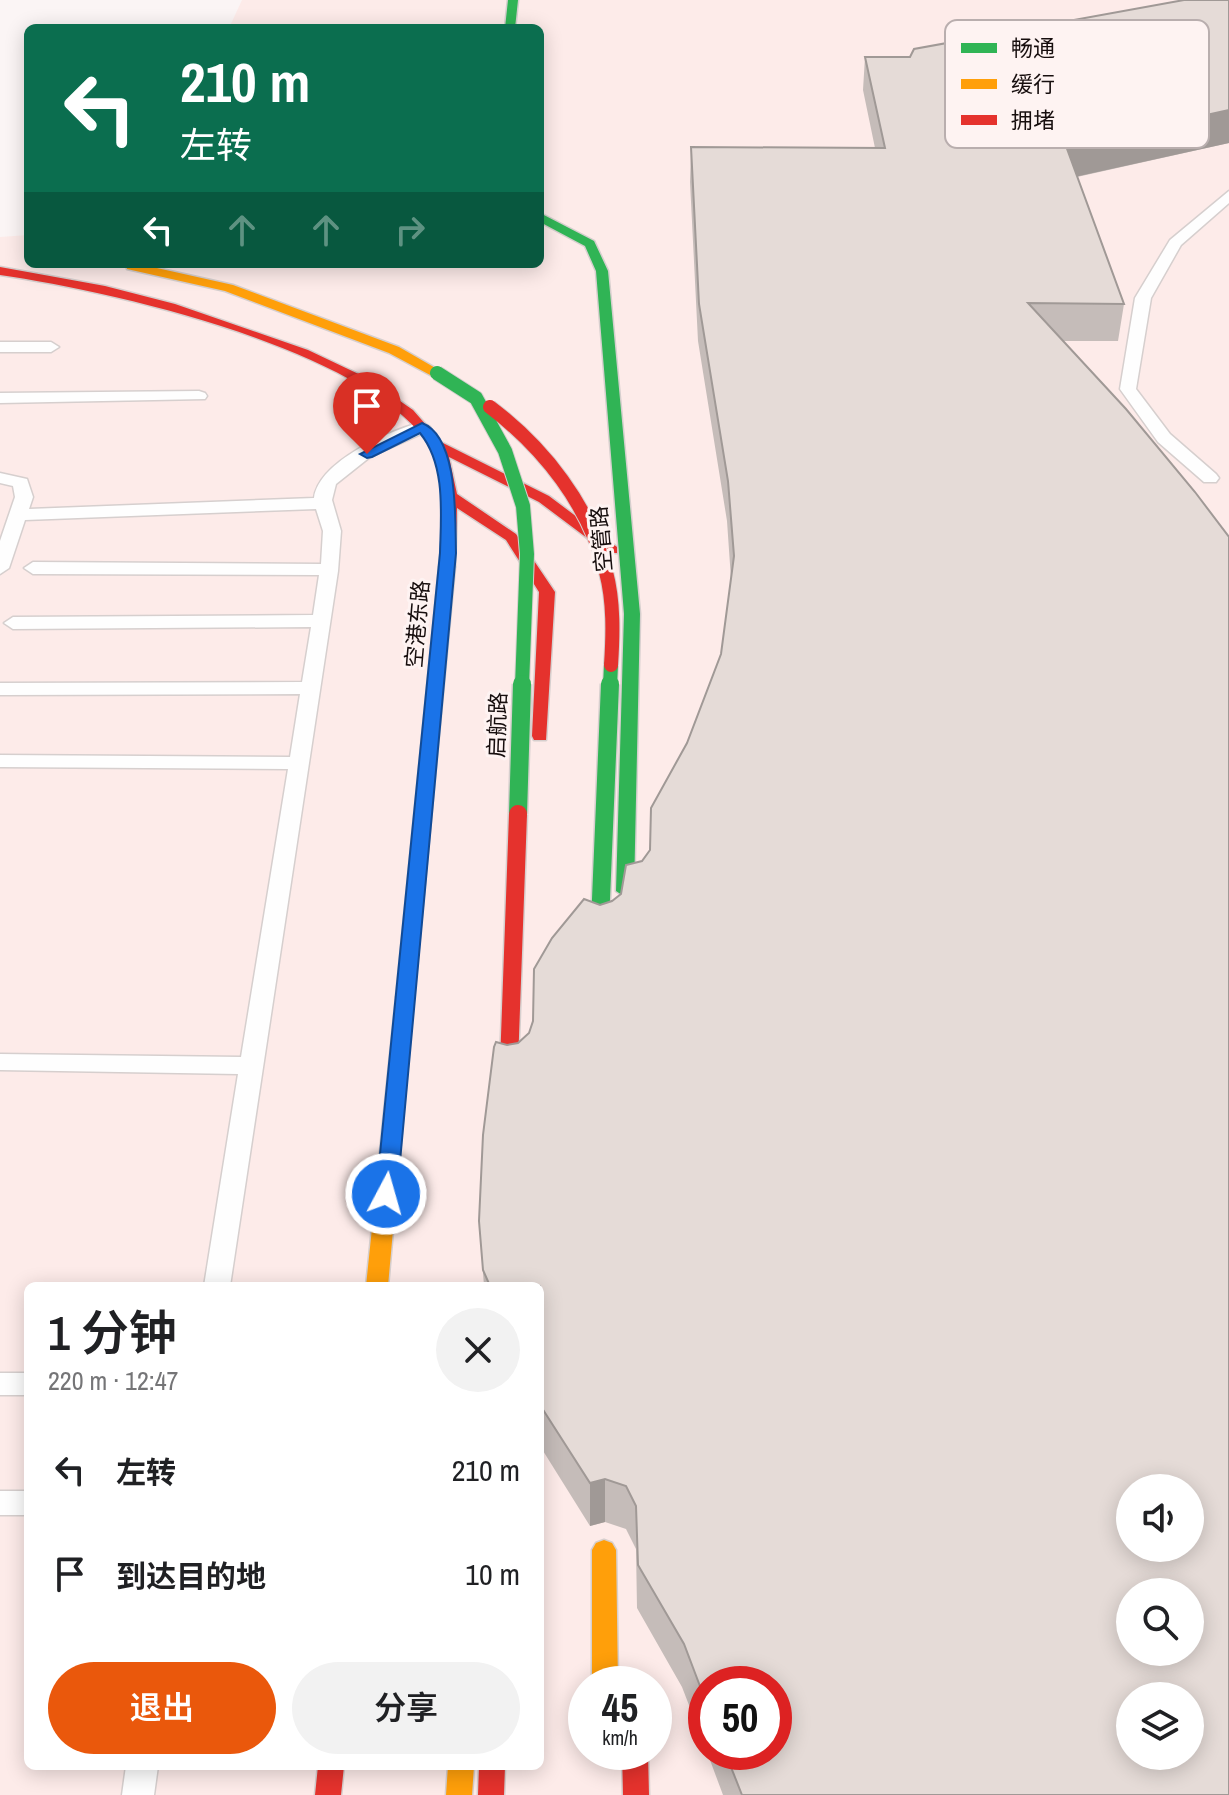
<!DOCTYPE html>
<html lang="zh">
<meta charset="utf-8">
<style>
:root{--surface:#fff;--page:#f2f2f2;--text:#202124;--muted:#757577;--accent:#ea580c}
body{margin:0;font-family:"Archivo Narrow","Noto Sans SC",sans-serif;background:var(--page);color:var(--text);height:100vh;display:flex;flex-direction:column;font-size:30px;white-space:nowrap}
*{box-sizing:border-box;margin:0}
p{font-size:26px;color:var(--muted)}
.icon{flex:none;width:44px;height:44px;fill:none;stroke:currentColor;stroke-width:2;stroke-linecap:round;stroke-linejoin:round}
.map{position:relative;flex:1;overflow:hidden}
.details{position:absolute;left:24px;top:1282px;width:520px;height:488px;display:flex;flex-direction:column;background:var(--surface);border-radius:12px;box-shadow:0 4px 20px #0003}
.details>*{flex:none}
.top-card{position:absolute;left:24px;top:24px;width:520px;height:244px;border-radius:12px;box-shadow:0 4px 20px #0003;background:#0b6e4f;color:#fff;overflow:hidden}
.tools{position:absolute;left:1116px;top:1474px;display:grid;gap:16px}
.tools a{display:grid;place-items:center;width:88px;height:88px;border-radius:50%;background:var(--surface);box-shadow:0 4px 20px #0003;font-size:40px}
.speed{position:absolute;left:568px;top:1666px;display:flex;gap:16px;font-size:40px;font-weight:700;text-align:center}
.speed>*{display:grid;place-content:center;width:104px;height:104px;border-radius:50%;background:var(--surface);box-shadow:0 4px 20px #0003;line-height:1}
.speed small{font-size:20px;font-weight:400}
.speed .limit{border:12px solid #d22;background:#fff;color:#111}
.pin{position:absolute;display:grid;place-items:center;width:68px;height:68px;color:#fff;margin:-82px -34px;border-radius:50% 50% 50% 0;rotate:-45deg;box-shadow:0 0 8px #0007}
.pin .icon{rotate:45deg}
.me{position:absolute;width:88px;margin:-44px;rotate:6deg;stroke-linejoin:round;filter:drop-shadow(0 0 6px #0008)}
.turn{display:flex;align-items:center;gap:28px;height:168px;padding:0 24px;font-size:36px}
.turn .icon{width:104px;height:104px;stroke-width:2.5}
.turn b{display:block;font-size:56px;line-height:68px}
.lanes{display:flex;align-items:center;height:76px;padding:0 24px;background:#0003;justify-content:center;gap:40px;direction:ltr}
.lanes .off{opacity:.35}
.round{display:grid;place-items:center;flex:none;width:84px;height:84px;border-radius:42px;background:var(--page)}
.head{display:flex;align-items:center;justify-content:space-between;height:136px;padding:0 24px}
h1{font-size:48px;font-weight:600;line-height:60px}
.primary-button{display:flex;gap:16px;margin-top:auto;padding:16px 24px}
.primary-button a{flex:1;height:92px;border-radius:48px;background:var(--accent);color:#fff;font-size:32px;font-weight:600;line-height:92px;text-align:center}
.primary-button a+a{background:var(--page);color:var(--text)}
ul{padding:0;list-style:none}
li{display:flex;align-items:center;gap:24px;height:104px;padding:0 24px}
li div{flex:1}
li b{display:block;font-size:30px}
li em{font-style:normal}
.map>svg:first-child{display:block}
.built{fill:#fdebe9;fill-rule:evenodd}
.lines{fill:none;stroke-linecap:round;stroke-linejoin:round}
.lane-casing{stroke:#d6cfce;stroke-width:3}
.fast-casing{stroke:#d6cfce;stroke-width:3}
.slow-casing{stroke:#d6cfce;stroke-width:3}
.jam-casing{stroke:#d6cfce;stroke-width:3}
.lane{fill:#fefefe;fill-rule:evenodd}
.fast{fill:#30b455;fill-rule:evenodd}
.slow{fill:#ff9f0a;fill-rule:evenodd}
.jam{fill:#e5322d;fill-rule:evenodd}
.fast-bridge-far1-casing{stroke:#d6cfce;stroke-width:16;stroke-linecap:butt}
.fast-bridge-casing{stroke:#d6cfce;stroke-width:21;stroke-linecap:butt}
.jam-bridge-far1-casing{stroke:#d6cfce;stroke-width:16;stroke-linecap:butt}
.jam-bridge-casing{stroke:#d6cfce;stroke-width:21;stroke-linecap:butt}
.fast-bridge-far1{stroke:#30b455;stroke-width:14}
.fast-bridge{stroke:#30b455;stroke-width:18}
.jam-bridge-far1{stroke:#e5322d;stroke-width:14}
.jam-bridge{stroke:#e5322d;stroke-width:18}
.wall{fill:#c5bcb9}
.shaded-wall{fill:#a09996}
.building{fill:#e5dbd7;stroke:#a09996;stroke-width:2;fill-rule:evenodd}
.route{fill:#1a73e8;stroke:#114b97;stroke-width:2}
.labels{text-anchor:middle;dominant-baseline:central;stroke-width:6;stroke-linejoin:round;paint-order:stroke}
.street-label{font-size:22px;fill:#170e0e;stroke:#fef3f2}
.key{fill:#fef3f2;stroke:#b9aeae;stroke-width:2}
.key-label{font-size:22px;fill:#170e0e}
</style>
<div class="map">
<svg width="1229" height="1795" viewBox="0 0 1229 1795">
<rect width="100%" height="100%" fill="#fbf5f5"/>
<path class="built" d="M242,0H1229V1795H0V237L28,235V264H540V28H229ZM28,1286H540V1766H28ZM1130,1488H1190V1548H1130ZM1130,1592H1190V1652H1130ZM586,1684H654V1752H586ZM706,1684H774V1752H706ZM1130,1696H1190V1756H1130Z"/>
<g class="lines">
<g class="lane-casing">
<path id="lane" d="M1229,191V203L1181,245L1151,298L1136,389L1170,434L1216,474L1219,478L1216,482H1204L1158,442L1120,389L1135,298L1170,240Z
M0,342H51L59,347L51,352H0Z
M199,391L205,393L207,396L205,399L0,403V393Z
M422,422L430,427L428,431L370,457L336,484L332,500L341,531L338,571L230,1286H204L238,1074L0,1070V1054L241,1057L288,769L0,767V755L290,757L300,694L0,695V683L302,682L311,627L13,629L4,623L13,617L313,615L319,575L33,574L24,568L33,562L321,564L323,531L316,509L25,520L9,568L0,574V541L15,497L13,486L0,483V473L27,479L33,497L29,509L314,498C319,461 389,431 422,422Z
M0,1373H28V1395H0Z
M0,1491H28V1515H0Z
M126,1766H158L154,1795H122Z"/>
</g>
<g class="fast-casing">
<path id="fast" d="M508,0H518L515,28H505Z
M540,213L594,241L608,271L640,614L634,891L625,897L616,891L624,614L596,271L585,246L540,222Z
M447,562L455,567L414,997L405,1004L396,997L439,567Z"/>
</g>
<g class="slow-casing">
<path id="slow" d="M126,264H139L233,285L399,347L444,373L437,377L432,376L389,353L225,291L127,269Z
M405,990L414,997L388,1286H366L396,997Z
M604,1540L612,1543L616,1550L618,1684H592V1550L596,1543Z
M448,1766H474L472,1795H446Z"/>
</g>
<g class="jam-casing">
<path id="jam" d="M0,267L105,286L175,304L308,350L367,378L413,410L441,442L549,496L617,547V553H607L539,502L449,457L457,494L516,534L555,592L546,740H534L532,736L539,592L506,540L457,508L455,567L452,570H442L439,567C442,533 450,478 431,448C370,349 111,291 0,275Z
M622,1752H648L649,1795H623Z
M318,1766H344L341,1795H315Z
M479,1766H505L504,1795H478Z"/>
</g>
<use href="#lane" class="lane"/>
<use href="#fast" class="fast"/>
<use href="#slow" class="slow"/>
<use href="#jam" class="jam"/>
<g class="fast-bridge-far1-casing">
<path id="fast-bridge-far1" d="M437,373L476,398L505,451L523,506L527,554L522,686
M610,686L611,665"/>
</g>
<g class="fast-bridge-casing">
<path id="fast-bridge" d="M518,814L522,684
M600,923L610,684"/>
</g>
<g class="jam-bridge-far1-casing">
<path id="jam-bridge-far1" d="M490,407C544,448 589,505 606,572C614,602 613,635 611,665"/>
</g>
<g class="jam-bridge-casing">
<path id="jam-bridge" d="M509,1064L518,814"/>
</g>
<use href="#fast-bridge-far1" class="fast-bridge-far1"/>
<use href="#fast-bridge" class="fast-bridge"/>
<use href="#jam-bridge-far1" class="jam-bridge-far1"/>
<use href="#jam-bridge" class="jam-bridge"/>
</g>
<path class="wall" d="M1229,0V143L1077,177L1124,304L1118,341H1063L1229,1795H723L707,1752H774L706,1684V1749L682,1687L637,1608L636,1549L626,1529L605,1522L590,1526L540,1446V1286H484L479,1221L507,1045L518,1043L529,1033L600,905L612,901L621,894L650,850L687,743L721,654L731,579L727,521L698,341L690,182L691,147L875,148L863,90L865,57H910Z"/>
<path class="shaded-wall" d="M1229,110V143L1061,180L1066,146Z
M605,1479V1522L590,1526V1483Z"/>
<path class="building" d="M1184,0H1229V110L1066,146L1124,304L1028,303L1126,409L1195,492L1229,537V1795H742L725,1752H774V1684H706V1702L684,1644L638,1565L636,1506L626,1486L605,1479L590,1483L540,1405V1286H490L483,1270L479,1221L483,1135L494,1047L496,1042L507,1045L518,1043L529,1033L533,1021L534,969L552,938L584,899L600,905L612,901L621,894L626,865L642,861L650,850L651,808L687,743L721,654L734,556L728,481L699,304L691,147L885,148L865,57H910L914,49ZM1130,1488H1190V1548H1130ZM1130,1592H1190V1652H1130ZM1130,1696H1190V1756H1130Z"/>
<path class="route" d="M422,423C459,437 455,520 456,553L397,1194L394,1200H379L376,1194L440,553C441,514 446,465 420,433L372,457L367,458L360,454Z"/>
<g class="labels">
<g class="street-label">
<text transform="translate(601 539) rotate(-95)">空管路</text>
<text transform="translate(417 624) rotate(-85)">空港东路</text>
<text transform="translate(497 725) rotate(-88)">启航路</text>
</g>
</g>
<rect x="945" y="20" width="264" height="128" rx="12" class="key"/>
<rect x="961" y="43" width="36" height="10" fill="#30b455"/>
<rect x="961" y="79" width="36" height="10" fill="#ff9f0a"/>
<rect x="961" y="115" width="36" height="10" fill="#e5322d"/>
<g class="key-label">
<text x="1011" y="56">畅通</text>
<text x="1011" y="92">缓行</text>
<text x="1011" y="128">拥堵</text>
</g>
</svg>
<div class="tools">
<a><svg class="icon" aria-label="sound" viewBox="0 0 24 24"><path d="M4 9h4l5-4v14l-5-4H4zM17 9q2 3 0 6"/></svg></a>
<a><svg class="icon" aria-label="search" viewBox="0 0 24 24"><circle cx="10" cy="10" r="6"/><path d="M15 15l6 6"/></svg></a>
<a><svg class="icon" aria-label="layers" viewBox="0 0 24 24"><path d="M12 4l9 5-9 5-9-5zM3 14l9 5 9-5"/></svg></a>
</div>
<div class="speed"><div>45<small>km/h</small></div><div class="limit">50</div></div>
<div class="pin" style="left:367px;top:454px;background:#d93025"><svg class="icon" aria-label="arrive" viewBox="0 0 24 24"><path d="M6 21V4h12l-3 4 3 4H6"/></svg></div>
<svg class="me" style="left:386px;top:1194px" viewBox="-20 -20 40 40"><circle r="17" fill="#1a73e8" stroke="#fff" stroke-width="3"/><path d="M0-11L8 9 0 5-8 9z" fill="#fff"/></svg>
<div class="top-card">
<div class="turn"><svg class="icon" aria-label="left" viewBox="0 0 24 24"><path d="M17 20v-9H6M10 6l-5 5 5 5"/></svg><div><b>210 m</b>左转</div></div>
<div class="lanes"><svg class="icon" aria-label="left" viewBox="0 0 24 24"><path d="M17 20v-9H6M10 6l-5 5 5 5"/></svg><svg class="icon off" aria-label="ahead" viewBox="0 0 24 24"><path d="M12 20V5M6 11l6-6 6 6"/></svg><svg class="icon off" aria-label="ahead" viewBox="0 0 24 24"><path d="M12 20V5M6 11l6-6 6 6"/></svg><svg class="icon off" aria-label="right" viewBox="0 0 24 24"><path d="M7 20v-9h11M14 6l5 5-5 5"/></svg></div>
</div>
<section class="details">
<div class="head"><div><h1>1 分钟</h1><p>220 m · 12:47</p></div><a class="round"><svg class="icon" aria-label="close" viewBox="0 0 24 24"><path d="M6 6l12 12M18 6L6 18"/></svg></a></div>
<ul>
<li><svg class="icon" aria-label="left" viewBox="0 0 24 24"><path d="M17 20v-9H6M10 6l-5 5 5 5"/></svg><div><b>左转</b></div><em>210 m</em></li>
<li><svg class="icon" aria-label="arrive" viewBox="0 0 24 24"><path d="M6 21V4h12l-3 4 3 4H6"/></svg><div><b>到达目的地</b></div><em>10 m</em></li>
</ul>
<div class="primary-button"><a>退出</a><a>分享</a></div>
</section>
</div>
